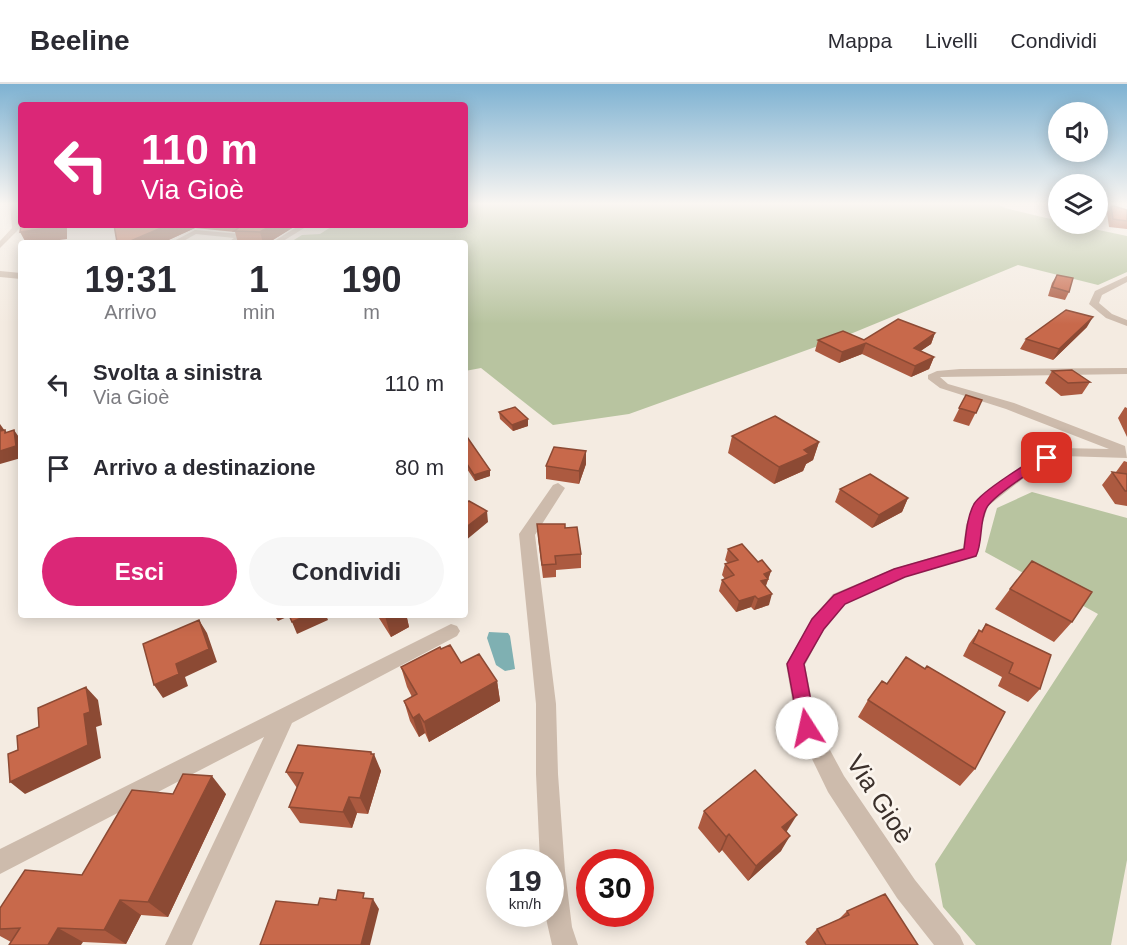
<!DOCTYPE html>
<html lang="it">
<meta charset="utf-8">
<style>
:root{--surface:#fff;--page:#f7f7f7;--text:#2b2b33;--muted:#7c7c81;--line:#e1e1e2;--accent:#db2777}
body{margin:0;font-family:Helvetica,sans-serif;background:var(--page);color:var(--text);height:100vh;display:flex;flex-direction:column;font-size:22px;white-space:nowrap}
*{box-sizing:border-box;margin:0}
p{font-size:20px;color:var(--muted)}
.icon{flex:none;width:33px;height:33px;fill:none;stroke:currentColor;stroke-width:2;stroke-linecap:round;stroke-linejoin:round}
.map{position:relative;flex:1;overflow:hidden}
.details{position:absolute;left:18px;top:156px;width:450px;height:378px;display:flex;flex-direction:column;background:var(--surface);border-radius:6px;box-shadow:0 3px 15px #0003}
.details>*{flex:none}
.banner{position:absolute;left:18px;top:18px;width:450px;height:126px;border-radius:6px;box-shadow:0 3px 15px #0003;background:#db2777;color:#fff;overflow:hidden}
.buttons{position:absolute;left:1048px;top:18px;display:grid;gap:12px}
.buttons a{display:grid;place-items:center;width:60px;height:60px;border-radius:50%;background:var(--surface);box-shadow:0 3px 15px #0003;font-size:30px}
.speed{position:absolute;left:486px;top:765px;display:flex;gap:12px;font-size:30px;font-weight:700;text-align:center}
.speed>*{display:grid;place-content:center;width:78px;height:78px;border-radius:50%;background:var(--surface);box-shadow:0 3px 15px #0003;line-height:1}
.speed small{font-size:15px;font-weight:400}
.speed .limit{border:9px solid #d22;background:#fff;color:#111}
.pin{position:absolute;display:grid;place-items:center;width:51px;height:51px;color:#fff;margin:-26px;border-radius:12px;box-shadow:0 3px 9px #0006}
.me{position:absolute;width:66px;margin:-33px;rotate:350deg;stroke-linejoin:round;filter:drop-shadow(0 0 4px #0008)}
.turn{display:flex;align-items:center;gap:21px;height:126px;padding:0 24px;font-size:27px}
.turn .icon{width:78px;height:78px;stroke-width:2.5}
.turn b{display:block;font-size:42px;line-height:51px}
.eta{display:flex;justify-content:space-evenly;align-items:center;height:102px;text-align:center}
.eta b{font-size:36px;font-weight:800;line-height:42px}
.primary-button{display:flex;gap:12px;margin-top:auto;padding:12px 24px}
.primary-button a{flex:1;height:69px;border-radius:36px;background:var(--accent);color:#fff;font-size:24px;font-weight:800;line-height:69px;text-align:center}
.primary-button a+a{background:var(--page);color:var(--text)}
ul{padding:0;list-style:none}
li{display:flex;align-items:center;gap:18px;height:84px;padding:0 24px}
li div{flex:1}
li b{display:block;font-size:22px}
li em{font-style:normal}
header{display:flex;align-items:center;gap:36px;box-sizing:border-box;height:84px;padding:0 30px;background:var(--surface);border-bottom:2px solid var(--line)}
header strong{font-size:28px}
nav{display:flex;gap:33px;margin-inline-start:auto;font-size:21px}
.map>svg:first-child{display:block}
.green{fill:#b8c4a0}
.water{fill:#7fb0b2}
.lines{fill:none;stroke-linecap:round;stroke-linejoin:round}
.minor{fill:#cdbbac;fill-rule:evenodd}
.wall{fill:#ac5a40}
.shaded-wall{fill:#8c4a34}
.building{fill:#c8694b;stroke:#8c4a34;stroke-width:1.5}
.route{fill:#db2777;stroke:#8e194d;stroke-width:1.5}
.labels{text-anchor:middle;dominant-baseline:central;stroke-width:5;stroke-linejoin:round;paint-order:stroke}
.near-street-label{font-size:26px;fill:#3b302b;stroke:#fbf5ee}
</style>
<header>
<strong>Beeline</strong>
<nav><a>Mappa</a><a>Livelli</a><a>Condividi</a></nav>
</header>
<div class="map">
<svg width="1127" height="861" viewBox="0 0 1127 861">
<rect width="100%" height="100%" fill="#f4ebe1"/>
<path class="green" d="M465,120H998L1005,124L1059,137V140H1070L1127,152V188L1098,201L1018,181L843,253L629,330L553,341L481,284L465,287V159H289L302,151L320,150L334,141H465Z
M1032,408L1127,434V776L1111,861H976L943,823L935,780L1098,530L985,468L997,424Z"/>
<path class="water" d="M489,548L508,549L510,552L515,585L505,587L496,581L487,554Z"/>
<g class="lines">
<path class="minor" d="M10,120H16L20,144L0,164V157L12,144Z
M1098,120L1127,128V132L1098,124Z
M300,141H309L280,159H271Z
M195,146L241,150L245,152L236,159H227L234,154L196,150L180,159H170Z
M0,187L21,189V195L0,193Z
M1127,192V198L1102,211L1099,219L1112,230L1127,236V242L1106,234L1089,220L1095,207Z
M1127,284V290L940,293L948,300L1014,319L1125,362L1127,374L1063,372L1038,383L988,422L982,441L977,472L904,493L845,520L824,545L805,581L817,642L844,692L915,796L960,852L964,861H934L897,814L828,708L797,644L786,580L812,535L833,510L893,485L963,464L966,441L976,417L1028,377L1061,364L1109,365L1006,325L940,304L928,295V291L937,287L960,285Z
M558,399L565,404L535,451L556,620L558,690L565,787L572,843L578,861H552L545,830H550V778H540L536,690V620L519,450L553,401Z
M451,540L457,542L460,547L457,552L292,639L192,861H165L264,653L0,790V765Z"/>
</g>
<path class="wall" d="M1111,121L1127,126V145L1109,143L1107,129Z
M114,141H297L268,159H238L235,148L195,144L162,159H117Z
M1057,191L1069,208L1065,216L1048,212L1052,199Z
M1087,243L1053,276L1020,265L1026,255Z
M935,249L931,260L920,267L934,273L929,285L911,293L862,270L839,279L815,267L818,256H864Z
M1052,287L1090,298L1082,310L1061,312L1045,299Z
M966,311L982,316L969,342L953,337Z
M1125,323L1127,324V353L1118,334Z
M499,328L528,335V342L513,347L500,335Z
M465,350L490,386V392L475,397L465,382Z
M732,352L819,358L813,376L806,380L803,387L774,400L728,369Z
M586,367V380L579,400L546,395V382Z
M1124,377L1127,378V422L1115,420L1102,401L1112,388H1116Z
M840,405L908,414L902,428L872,444L835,418Z
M537,440L565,444L581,470V484L556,486V493L543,494L538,454Z
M728,465L758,478L771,487L766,502L769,521L754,526L751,523L736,528L719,507L722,496L725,495L722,491L725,480L728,479L725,476Z
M1010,505L1072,538L1054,558L995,525Z
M377,531H413L407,534L409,543L391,553Z
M986,540L1040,605L1028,618L998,602L1002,593L963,572L969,560L979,546L981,547Z
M441,565L461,579L497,597L500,617L429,658L425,649L419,653L410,637L404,617L412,613L407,603L401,583Z
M925,584L975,685L960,702L858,633L868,616L887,600Z
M372,670L381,687L368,730L357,729L352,744L300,739L289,723L297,704L286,688Z
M173,710H226L168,833L141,831L126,860L83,858H11L0,852V824L82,791Z
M704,727L787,747L781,767L748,797L722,766L719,769L698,744Z
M847,827L918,861H807L805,858L817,845L838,836Z"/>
<path class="shaded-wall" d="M61,141H67V155L38,159H26L20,148Z
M168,141H194L195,144L162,159H126Z
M272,141H297L268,159H263L260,148Z
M1093,233L1087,243L1053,276L1059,265Z
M935,249L931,260L909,275L914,264Z
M866,259L862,270L839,279L842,268Z
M934,273L929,285L911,293L915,282Z
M528,335V342L513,347L512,341Z
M0,340L5,347V346L13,357L0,347Z
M14,346L21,356V374L0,380V367Z
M819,358L813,376L806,380L803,387L774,400L779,383L804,366Z
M586,367V380L579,400V387Z
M490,386V392L475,397L474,391Z
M908,414L902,428L872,444L879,431Z
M487,427L488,438L465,457V444Z
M771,487L764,506L758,509L764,490Z
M772,510L769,521L754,526L758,515Z
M755,512L751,523L736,528L739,517Z
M274,531H289V532L278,537Z
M308,531H326L328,536L297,550L292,538Z
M388,531H413L407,534L409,543L391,553L385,532Z
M199,536L207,549L217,578L185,593L188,602L163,614L154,601L176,580Z
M497,597L500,617L429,658L424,638Z
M86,603L98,616L102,641L96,643L101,674L25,710L10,698L84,630Z
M419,630L425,649L419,653L413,634Z
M371,668L373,673L374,670L381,687L368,730L360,714Z
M212,692L226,710L168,833L148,818Z
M349,713L357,729L352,744L343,728Z
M797,731L787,747L773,759L782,743Z
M729,750L722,766L719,769L726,753Z
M790,752L781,767L748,797L756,782Z
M373,815L379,825L370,861H361Z
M120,816L141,831L126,860L104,846Z
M58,844L83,858L81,861H48Z"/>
<path class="building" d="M1111,121L1127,126V137L1113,135Z
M21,141H61V142L20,148Z
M114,141H168L126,159L117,158Z
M243,141H272L260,148L234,147Z
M1057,191L1073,194L1069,208L1052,203Z
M1066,226L1093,233L1059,265L1026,255Z
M898,235L935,249L914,264L934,273L915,282L866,259L842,268L818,256L843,247L864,256Z
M1072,286L1090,298L1068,299L1052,287Z
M966,311L982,316L976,329L959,324Z
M515,323L528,335L512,341L499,328Z
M775,332L819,358L804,366L809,370L779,383L732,352Z
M0,345V347L5,346V349L14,346L16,362L0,367Z
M465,350L490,386L474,391L465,377Z
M554,363L586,367L579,387L546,382Z
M1112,388L1127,390V407H1125Z
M870,390L908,414L879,431L840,405Z
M469,417L487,427L465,444V420Z
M537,440H565V444L577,443L581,470L555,472L556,480L542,481Z
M742,460L758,478L762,476L771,487L764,490L768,495L761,497L772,510L758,515L755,512L739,517L722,496L734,491L725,480L738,476L728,465Z
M1032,477L1092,508L1072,538L1010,505Z
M289,531H308L292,538Z
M199,536L209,565L176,580L179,590L154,601L143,560Z
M986,540L1051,571L1040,605L1009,589L1013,579L973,559L979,546L982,548Z
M450,561L461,579L479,570L497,597L424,638L419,630L413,634L404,617L417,610L401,583L440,563L441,565Z
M906,573L925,585L927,582L1005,628L975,685L868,616L882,597L887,600Z
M86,603L90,628L84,630L88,661L10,698L8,670L18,666L17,652L39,643L38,624Z
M298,661L371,668V670H374L360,714L349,713L343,728L289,723L303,689L286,688Z
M755,686L797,731L782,743L790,752L756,782L729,750L726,753L704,727Z
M183,690L212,692L148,818L120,816L104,846L58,844L48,861H9L20,844L0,845V824L25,786L82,791L132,706L173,710Z
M338,806L364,809L363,814L373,815L361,861H260L276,817L318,821L320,814L336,816Z
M885,810L918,861H826L817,845L849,831L847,827Z"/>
<linearGradient id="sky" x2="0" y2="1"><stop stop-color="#7eb2d2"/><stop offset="0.5" stop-color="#faf6f2"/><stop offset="1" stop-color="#faf6f2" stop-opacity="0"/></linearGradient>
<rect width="1127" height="240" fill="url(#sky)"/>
<path class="route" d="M1047,370L1051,371V377C1038,382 991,413 986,425C979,440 983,458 976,472L905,493L845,520L824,545L804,580L816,644L814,650L807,652L800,650L787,580L812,535L834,511L894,485L964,465C966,450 967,433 974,420C981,408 1033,374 1047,370Z"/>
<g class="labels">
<g class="near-street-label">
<text transform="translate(880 715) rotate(57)">Via Gioè</text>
</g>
</g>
</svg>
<div class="buttons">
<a><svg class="icon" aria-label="sound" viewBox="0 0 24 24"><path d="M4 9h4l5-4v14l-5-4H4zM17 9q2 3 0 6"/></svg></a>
<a><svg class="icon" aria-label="layers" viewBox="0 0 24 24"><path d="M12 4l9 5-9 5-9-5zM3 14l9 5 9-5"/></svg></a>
</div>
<div class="speed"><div>19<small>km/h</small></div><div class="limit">30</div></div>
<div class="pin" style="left:1047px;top:374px;background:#d93025"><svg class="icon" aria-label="arrive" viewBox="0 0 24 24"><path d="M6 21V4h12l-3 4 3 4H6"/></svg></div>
<svg class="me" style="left:807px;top:644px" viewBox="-20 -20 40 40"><circle r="19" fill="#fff"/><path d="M0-13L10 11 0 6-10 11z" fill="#db2777"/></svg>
<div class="banner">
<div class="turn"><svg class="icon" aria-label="left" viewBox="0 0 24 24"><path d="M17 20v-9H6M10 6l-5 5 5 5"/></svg><div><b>110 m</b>Via Gioè</div></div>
</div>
<section class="details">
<div class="eta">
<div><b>19:31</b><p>Arrivo</p></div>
<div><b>1</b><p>min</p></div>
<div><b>190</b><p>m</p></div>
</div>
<ul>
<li><svg class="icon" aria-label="left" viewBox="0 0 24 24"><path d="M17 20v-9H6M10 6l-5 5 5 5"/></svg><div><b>Svolta a sinistra</b><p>Via Gioè</p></div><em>110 m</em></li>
<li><svg class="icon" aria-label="arrive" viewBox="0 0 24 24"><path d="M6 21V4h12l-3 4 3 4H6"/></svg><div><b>Arrivo a destinazione</b></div><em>80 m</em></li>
</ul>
<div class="primary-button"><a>Esci</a><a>Condividi</a></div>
</section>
</div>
